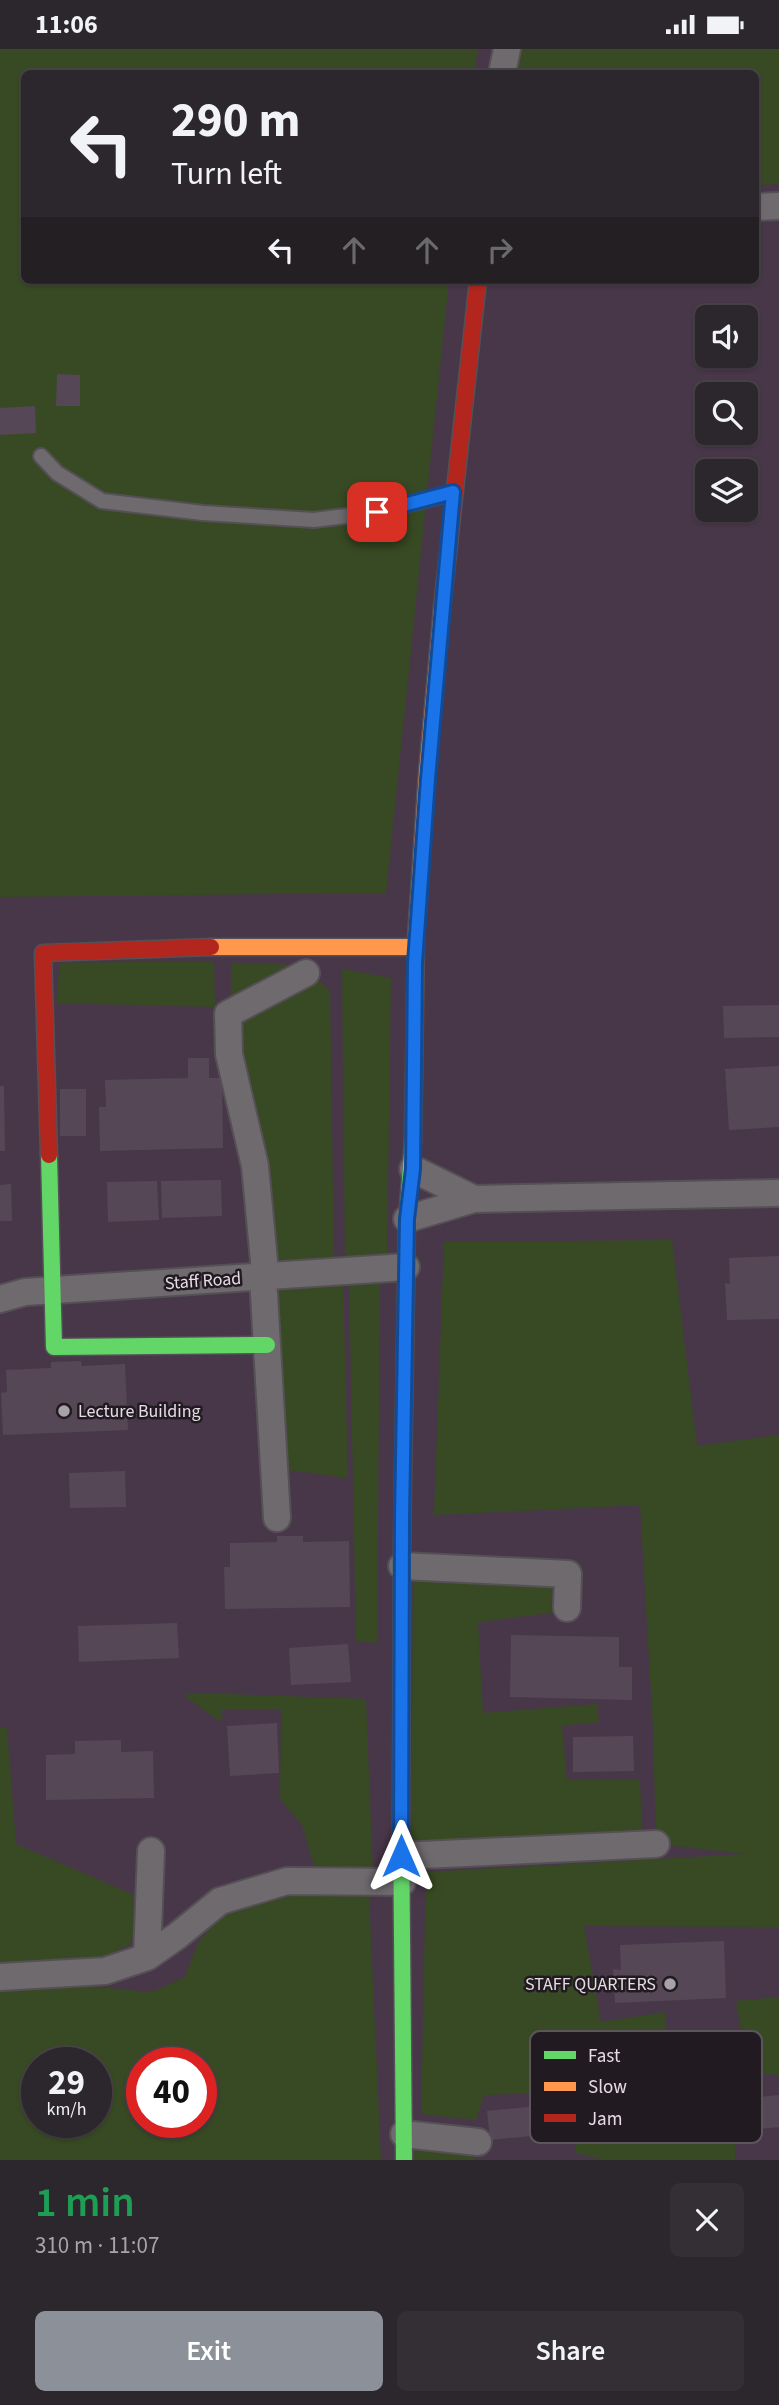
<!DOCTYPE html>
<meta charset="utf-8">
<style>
:root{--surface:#2c272c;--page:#342f34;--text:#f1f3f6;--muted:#a6a5a9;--line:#484448;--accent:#8c9099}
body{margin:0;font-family:"Source Sans 3",sans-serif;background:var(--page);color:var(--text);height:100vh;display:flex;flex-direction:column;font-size:26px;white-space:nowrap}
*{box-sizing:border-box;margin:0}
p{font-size:23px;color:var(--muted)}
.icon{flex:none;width:38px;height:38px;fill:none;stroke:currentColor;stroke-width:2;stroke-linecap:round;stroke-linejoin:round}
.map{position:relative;height:2111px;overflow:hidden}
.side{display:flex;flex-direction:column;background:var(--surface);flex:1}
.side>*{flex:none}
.hud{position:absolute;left:21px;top:21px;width:738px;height:214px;border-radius:10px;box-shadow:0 2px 5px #0004,0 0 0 2px var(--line);background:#2c272c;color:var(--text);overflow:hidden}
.tools{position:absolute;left:695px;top:256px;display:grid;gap:14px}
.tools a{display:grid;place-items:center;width:63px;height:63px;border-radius:10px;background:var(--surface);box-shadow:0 2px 5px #0004,0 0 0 2px var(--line);font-size:35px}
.speed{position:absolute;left:21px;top:1998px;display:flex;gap:14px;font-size:35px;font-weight:700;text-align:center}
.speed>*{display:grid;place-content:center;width:91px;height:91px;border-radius:50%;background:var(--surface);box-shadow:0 2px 5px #0004,0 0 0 2px var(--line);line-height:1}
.speed small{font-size:18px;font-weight:400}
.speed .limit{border:10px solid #d22;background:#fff;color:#111}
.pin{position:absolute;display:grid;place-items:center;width:60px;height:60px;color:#fff;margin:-30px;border-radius:14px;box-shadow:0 4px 10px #0006}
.me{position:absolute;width:77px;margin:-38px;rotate:0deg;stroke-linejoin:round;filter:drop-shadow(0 0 5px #0008)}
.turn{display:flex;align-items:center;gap:24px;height:147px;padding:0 35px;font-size:32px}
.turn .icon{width:91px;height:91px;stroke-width:2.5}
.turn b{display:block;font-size:49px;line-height:60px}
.lanes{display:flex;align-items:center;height:66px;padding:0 35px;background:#0003;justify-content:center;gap:35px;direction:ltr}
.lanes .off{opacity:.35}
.round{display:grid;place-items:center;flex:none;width:74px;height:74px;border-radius:10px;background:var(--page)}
.head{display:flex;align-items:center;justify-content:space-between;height:119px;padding:0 35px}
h1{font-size:42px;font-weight:600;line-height:52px;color:#1e9e55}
.cta{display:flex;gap:14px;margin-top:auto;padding:14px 35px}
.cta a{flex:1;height:80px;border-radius:10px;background:var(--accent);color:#fff;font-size:28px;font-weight:600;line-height:80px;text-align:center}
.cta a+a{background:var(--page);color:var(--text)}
.status{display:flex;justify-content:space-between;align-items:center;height:49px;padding:0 35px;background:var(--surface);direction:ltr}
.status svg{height:19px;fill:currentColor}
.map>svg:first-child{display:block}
.built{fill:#483749;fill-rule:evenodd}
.green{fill:#384a23;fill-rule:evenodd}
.building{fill:#564756}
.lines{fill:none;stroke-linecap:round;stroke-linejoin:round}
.lane-casing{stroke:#555055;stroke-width:18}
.street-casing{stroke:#555055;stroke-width:30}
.fast-casing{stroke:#555055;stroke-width:19}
.slow-casing{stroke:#555055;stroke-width:19}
.jam-casing{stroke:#555055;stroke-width:19}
.lane{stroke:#6e6a6e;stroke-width:14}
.street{stroke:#6e6a6e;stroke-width:26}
.fast{stroke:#63d668;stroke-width:16}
.slow{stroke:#ff974d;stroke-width:16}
.jam{stroke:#b3261e;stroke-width:16}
.route-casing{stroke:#114b97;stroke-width:18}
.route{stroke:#1a73e8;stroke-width:12}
.poi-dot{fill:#a9a1a9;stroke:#211b21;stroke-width:2.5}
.labels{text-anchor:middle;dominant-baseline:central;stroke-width:5;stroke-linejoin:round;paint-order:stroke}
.street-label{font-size:18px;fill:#e5dce5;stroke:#211b21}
.poi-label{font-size:18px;fill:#e5dce5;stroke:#211b21;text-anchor:start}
.key{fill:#211b21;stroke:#5c555c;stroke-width:2}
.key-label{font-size:19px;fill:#e5dce5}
</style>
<div class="status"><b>11:06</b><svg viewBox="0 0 49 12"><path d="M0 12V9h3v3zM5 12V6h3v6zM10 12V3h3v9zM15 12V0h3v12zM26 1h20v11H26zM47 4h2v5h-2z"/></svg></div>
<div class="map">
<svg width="779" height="2111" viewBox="0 0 779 2111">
<rect width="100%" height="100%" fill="#3a343a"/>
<path class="built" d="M0,0H779V2111H0ZM24,24H756V231H24ZM707,268H746V306H707ZM707,345H746V383H707ZM707,422H746V460H707ZM37,2014H96V2074H37ZM142,2014H201V2074H142Z"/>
<path class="green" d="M0,0H478L474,24H24V231H449L386,844L0,848Z
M508,0H779V135L756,136V24H505Z
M214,912L215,958L56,954L60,914Z
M231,914L305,916L231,954Z
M342,920L391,929L387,1213L345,1207Z
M318,931L330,942L334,1211L268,1220L236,969Z
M672,1191L697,1397L779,1386V1878L584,1877L601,1973L666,1963L663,2046L736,2039L735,2111H603L576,2104L568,2043L484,2046L476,2071L421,2065L426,1823L747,1805L656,1795L653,1678L640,1456L434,1466L444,1193Z
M380,1227L377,1594L356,1592L349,1229Z
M343,1228L348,1429L281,1420L269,1233Z
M413,1525L552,1537L551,1564L478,1573L483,1664L597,1655L599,1673L562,1677L567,1731H640L642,1785L411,1794Z
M198,1644L366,1650L373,1825L315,1820L302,1776L280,1750L281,1661H222L221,1673L183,1646Z
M7,1678L16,1795L134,1846L136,1880L129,1896L95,1913L0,1916V1679Z
M320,1841L369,1847L381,2111H0V1942L85,1937L152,1943L185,1928L198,1893L227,1861ZM37,2014H96V2074H37ZM142,2014H201V2074H142Z
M779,1948V2026L748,2024L736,1952Z
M414,2095L474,2107L475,2111H414Z"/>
<path class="building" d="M57,325L80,326V357H56Z
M35,357L36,384L0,386V359Z
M779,956V988L724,989L723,957Z
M188,1009H209V1029H222L223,1099L100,1102L99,1058H106L105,1031L188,1029Z
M779,1017V1078L729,1081L725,1020Z
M0,1037H4L5,1102H0Z
M60,1040H86V1087H60Z
M221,1131L222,1167L162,1169L161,1132Z
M157,1132L159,1171L108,1173L107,1133Z
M11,1135L12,1172H0V1136Z
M779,1207V1270L727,1271L725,1234L730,1235L729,1209Z
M81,1312L82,1317L125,1315L128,1381L3,1386L1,1344L7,1343L6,1321L51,1319V1313Z
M125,1422L126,1458L70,1459L69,1424Z
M277,1487H303V1493L349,1492L350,1558L225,1560L224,1518H230V1494L277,1493Z
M177,1574L179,1609L79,1613L78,1577Z
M511,1586L619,1588V1618H632V1651L510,1648Z
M348,1595L351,1633L291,1636L289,1599Z
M277,1674L279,1724L230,1727L227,1677Z
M633,1687L634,1722L573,1723V1688Z
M121,1691V1703L153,1702L154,1749L46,1751V1706L75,1705V1692Z
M724,1892L726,1949L615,1954L613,1920L621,1921L620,1896Z
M779,2046V2078L751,2081L749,2049Z
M538,2057L541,2086L490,2091L487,2062Z"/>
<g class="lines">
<g class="lane-casing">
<path id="lane" d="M41,407L57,424L102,452L203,464L314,471L377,463L452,444"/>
</g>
<g class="street-casing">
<path id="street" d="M502,24L507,0
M756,158L779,157
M413,1120L474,1150
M407,1170L474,1150L779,1144
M0,1250L25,1243L406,1218
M277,1469L263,1228L264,1212L255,1117L229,1005L228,965L306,924
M402,1517L568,1525L567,1559
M401,1807L656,1795
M147,1908L177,1887L220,1852L287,1832L402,1833
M0,1928L105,1922L147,1908L151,1802
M404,2085L478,2093"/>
</g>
<g class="fast-casing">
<path id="fast" d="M49,1106L54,1298L267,1296
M402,1492L407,1170L413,1091
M401,1775L404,2111"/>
</g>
<g class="slow-casing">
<path id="slow" d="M211,898H416
M413,1091L416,889L427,724L442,559"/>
</g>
<g class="jam-casing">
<path id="jam" d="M442,559L478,231
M49,1106L43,904L211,898
M401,1775L402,1492"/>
</g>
<use href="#lane" class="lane"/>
<use href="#street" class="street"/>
<use href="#fast" class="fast"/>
<use href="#slow" class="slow"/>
<use href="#jam" class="jam"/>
</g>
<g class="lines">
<g class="route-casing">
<path id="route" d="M377,463L453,443L428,730L415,914L413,1120L407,1170L402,1470L401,1807"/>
</g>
<use href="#route" class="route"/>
</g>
<g class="poi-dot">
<circle cx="64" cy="1362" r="7"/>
<circle cx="670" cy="1935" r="7"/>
</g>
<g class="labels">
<g class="street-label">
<text transform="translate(203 1232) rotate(-4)">Staff Road</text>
</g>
<g class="poi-label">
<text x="78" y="1362">Lecture Building</text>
<text x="656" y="1935" text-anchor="end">STAFF QUARTERS</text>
</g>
</g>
<rect x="530" y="1982" width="232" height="112" rx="10" class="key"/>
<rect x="544" y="2002" width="32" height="8" fill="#63d668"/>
<rect x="544" y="2033" width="32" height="9" fill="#ff974d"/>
<rect x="544" y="2065" width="32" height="8" fill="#b3261e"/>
<g class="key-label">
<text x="588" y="2013">Fast</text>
<text x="588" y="2044">Slow</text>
<text x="588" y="2076">Jam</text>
</g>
</svg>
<div class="tools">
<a><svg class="icon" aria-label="sound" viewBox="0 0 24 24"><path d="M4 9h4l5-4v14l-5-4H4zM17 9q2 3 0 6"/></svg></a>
<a><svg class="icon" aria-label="search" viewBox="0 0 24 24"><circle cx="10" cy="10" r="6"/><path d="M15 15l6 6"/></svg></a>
<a><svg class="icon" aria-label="layers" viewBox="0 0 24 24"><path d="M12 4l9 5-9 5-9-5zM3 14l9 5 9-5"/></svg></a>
</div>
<div class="speed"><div>29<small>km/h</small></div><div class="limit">40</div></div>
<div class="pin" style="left:377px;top:463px;background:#d93025"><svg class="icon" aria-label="arrive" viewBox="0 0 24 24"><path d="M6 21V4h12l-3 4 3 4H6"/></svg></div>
<svg class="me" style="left:401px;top:1807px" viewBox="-20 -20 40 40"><path d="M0-17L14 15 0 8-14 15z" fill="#1a73e8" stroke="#fff" stroke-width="4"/></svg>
<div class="hud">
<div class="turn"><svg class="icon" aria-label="left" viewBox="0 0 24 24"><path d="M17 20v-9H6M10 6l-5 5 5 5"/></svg><div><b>290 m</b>Turn left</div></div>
<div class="lanes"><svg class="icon" aria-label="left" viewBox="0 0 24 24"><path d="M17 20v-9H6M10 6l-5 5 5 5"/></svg><svg class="icon off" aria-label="ahead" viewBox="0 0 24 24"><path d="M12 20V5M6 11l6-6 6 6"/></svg><svg class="icon off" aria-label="ahead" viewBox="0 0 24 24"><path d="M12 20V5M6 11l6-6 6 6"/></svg><svg class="icon off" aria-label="right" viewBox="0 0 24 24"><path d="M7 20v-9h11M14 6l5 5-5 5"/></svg></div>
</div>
</div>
<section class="side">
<div class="head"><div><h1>1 min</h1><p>310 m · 11:07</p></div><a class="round"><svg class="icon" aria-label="close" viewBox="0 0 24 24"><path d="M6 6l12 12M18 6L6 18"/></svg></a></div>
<div class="cta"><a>Exit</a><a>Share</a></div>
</section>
